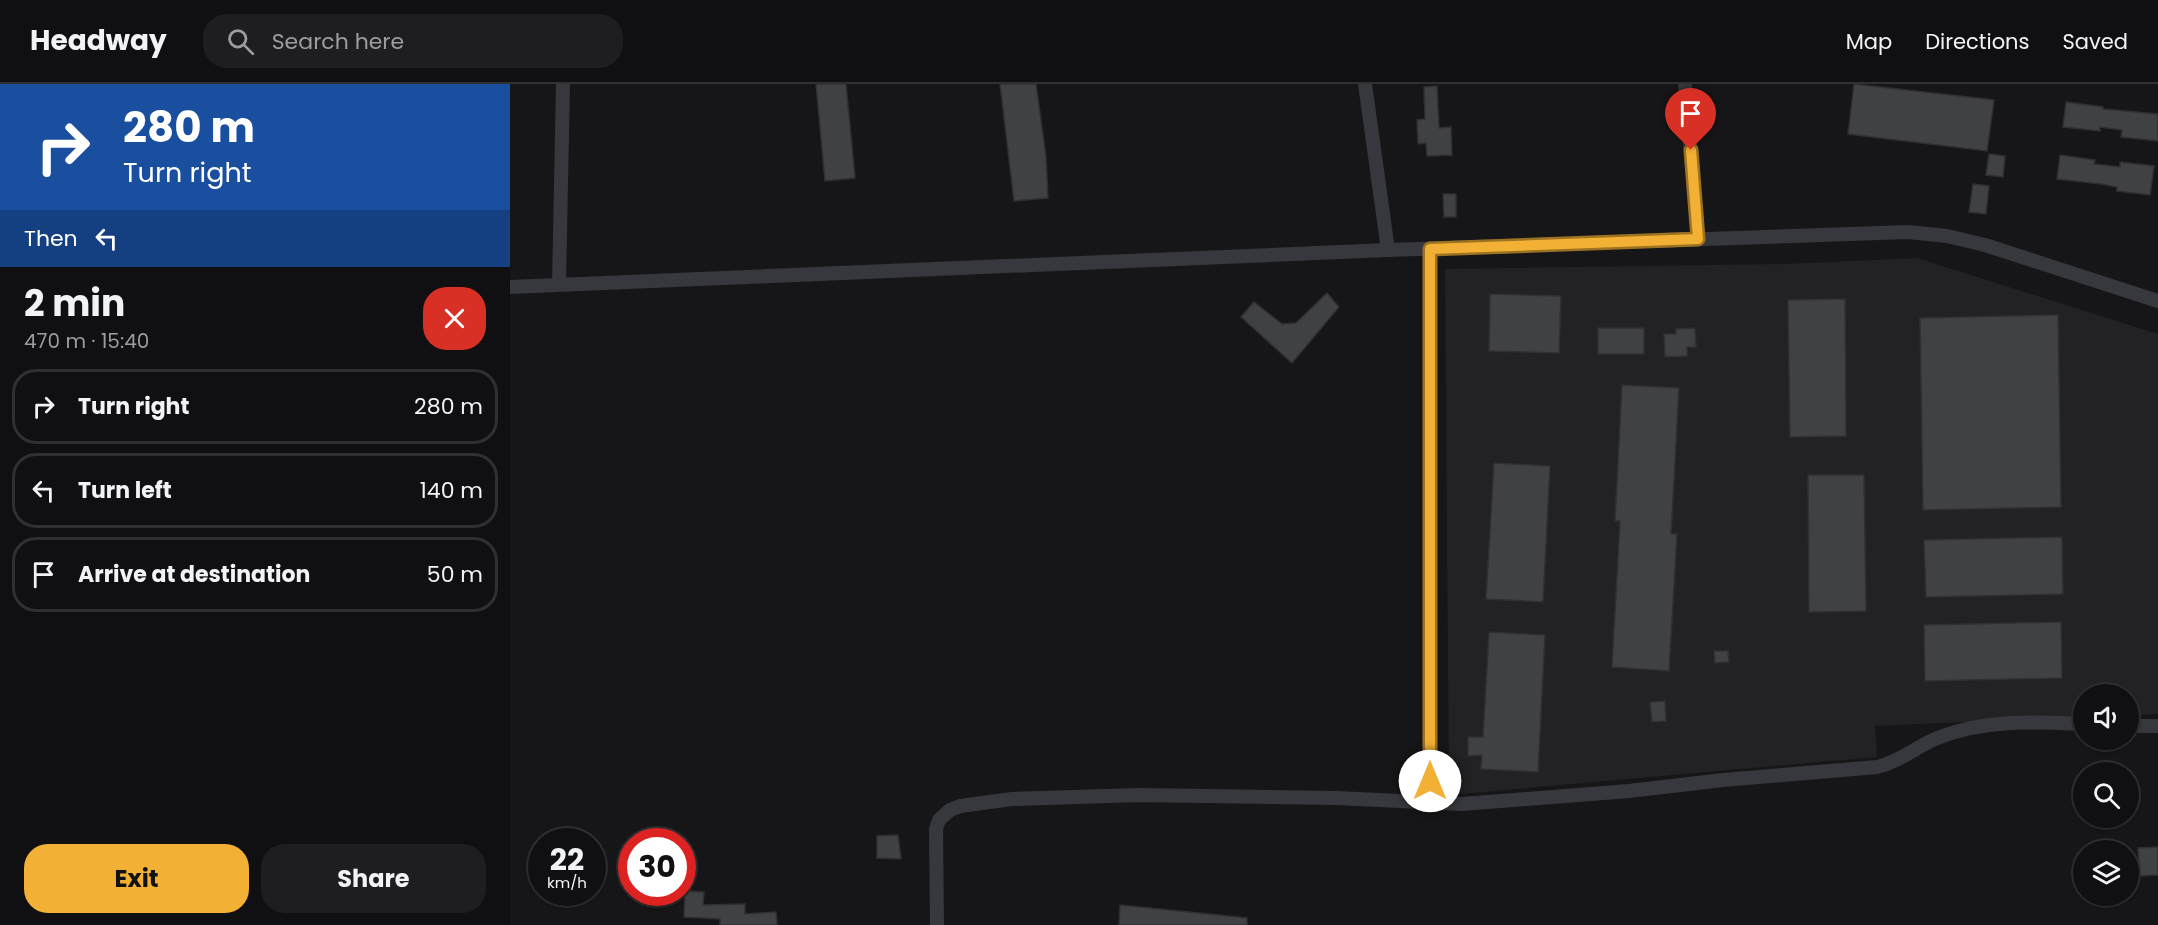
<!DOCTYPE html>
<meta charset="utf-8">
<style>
:root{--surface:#101012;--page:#1e1e20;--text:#f1f3f6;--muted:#9c9d9f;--line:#303032;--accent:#f2b134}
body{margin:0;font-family:Poppins,sans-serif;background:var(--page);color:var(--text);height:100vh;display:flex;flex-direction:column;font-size:22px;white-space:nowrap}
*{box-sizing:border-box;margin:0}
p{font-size:20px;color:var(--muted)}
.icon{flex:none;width:33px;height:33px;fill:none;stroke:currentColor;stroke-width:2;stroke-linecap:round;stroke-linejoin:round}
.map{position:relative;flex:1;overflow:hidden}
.panel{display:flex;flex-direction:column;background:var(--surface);width:510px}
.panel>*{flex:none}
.hud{background:#1a4fa0;color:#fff;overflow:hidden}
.tools{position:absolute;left:1563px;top:600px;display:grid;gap:12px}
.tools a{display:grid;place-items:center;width:66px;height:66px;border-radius:50%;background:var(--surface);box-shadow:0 2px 4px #0004,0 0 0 2px var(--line);font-size:30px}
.speed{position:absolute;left:18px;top:744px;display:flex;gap:12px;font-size:30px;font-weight:700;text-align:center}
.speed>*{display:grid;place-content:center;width:78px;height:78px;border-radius:50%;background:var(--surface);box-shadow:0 2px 4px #0004,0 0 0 2px var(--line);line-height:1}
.speed small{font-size:15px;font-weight:400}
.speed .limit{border:9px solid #d22;background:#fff;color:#111}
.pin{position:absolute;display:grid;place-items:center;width:51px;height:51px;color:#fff;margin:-62px -26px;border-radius:50% 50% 50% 0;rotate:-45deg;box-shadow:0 0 6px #0007}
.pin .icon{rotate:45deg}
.me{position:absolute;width:66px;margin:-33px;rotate:0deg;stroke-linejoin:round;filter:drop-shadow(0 0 4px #0008)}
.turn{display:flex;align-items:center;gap:21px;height:126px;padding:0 24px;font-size:27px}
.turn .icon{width:78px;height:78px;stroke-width:2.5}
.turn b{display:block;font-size:42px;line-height:51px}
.then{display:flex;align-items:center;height:57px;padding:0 24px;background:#0003;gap:12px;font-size:22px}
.round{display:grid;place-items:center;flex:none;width:63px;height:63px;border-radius:24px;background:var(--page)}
.head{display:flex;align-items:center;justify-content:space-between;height:102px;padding:0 24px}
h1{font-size:36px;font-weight:700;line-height:45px}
.cta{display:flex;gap:12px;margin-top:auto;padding:12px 24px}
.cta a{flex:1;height:69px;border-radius:24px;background:var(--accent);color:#111;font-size:24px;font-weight:700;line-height:69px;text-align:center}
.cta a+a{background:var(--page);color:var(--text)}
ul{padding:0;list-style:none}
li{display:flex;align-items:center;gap:18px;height:75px;margin:0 12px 9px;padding:0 12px;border:3px solid var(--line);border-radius:24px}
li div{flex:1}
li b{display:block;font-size:22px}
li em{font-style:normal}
header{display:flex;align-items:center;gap:36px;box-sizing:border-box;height:84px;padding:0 30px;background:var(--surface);border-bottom:2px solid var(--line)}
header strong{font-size:28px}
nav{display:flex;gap:33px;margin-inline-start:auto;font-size:21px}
.search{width:420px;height:54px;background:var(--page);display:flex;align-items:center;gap:15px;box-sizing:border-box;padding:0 21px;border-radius:24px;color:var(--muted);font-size:22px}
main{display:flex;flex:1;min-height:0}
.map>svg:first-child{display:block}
.built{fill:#222225}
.building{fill:#404145;stroke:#303034;stroke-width:1.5}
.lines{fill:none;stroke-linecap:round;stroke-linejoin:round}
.minor{stroke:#37383d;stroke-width:14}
.route-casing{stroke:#9d7322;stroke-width:15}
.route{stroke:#f2b134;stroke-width:10}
</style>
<header>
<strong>Headway</strong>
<div class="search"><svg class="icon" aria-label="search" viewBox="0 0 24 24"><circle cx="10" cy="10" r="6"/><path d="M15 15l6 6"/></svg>Search here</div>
<nav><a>Map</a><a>Directions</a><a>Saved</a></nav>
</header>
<main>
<section class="panel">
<div class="hud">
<div class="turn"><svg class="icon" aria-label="right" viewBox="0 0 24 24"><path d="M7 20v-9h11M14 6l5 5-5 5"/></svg><div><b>280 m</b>Turn right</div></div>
<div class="then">Then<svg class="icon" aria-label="left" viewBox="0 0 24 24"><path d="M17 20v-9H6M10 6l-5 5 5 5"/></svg></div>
</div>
<div class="head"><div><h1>2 min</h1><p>470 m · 15:40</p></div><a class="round" style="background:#d93025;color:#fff"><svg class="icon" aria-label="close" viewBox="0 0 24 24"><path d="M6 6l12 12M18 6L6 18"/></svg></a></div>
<ul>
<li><svg class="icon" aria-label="right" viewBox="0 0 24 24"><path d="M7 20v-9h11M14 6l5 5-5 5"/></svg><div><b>Turn right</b></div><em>280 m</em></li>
<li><svg class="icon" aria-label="left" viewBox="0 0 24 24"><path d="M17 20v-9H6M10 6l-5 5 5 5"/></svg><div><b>Turn left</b></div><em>140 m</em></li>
<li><svg class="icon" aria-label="arrive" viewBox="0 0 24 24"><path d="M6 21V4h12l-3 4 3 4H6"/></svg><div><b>Arrive at destination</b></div><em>50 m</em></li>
</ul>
<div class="cta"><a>Exit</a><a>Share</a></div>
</section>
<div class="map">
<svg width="1648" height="841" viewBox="0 0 1648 841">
<rect width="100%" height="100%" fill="#161618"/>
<path class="built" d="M1407,174L1648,250V630L1619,632L1618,610H1574L1573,633L1365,642L1367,673L939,711L935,185L1277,180Z"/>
<path class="building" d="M306,0H336L345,94L315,97Z
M490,0H526L536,73L538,114L504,117Z
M1344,0L1484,16L1477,67L1338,50Z
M927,2L929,44L941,43L942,71L917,72L916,59L908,60L907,36L915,35L914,3Z
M1556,18L1593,23V25L1648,30V57L1611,53L1612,46L1590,43V47L1553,43Z
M1479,70L1495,72L1493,93L1476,91Z
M1550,71L1585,76L1584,80L1610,83V78L1644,82L1640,111L1607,107V103L1591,100L1547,95Z
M1463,100L1479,102L1476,130L1459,128Z
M933,110H946V133H934Z
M817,209L829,223L782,279L731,233L744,218L772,240L786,239Z
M980,210L1051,212L1049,269L979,267Z
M1335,215L1336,352L1280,353L1278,216Z
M1548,231L1551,423L1413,426L1410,234Z
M1088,244H1134V270H1088Z
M1185,244L1186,263H1177V272L1155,273L1154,250H1166V245Z
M1112,301L1169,304L1161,450H1167L1159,587L1102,583L1110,437H1105Z
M984,379L1040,382L1033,518L976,515Z
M1298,391H1354L1356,527L1299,528Z
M1552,453L1553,510L1416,513L1414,456Z
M1551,538L1552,594L1415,597L1414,541Z
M979,548L1035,551L1028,688L971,685L972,671L958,672V653H973Z
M1204,567H1218L1219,578L1205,579Z
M1155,617L1156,637L1142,638L1140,618Z
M388,751L391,775L367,774V752Z
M1648,763V791L1630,792L1628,764Z
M175,807L194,808L193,821L235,820V830L266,828L267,841H210V835L174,833Z
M610,821L737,834V841H609Z"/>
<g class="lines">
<path class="minor" d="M855,0L878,166
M1175,0L1188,155
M920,164V720
M49,201L53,0
M0,203L878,166L1398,148L1437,152L1475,161L1648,217
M1618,642H1648
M427,841L426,745L429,736L440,726L450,722L502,715L629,711L827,714L952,720L1119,707L1213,696L1367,683C1390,678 1408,661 1430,653C1476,635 1525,638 1574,640"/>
</g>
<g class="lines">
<g class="route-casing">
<path id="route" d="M920,697V165L1188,155L1181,66"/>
</g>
<use href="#route" class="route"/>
</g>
</svg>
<div class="tools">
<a><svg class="icon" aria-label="sound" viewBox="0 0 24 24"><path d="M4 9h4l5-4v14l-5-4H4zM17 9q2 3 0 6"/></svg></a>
<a><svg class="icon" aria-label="search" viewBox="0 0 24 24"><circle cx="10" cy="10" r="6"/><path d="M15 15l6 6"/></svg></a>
<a><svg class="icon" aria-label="layers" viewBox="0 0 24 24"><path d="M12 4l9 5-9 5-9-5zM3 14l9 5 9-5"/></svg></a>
</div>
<div class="speed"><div>22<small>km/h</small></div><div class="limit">30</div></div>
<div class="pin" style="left:1181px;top:66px;background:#d93025"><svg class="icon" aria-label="arrive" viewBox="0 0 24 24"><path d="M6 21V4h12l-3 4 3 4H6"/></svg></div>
<svg class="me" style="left:920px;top:697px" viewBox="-20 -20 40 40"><circle r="19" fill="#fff"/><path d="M0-13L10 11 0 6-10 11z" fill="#f2b134"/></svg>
</div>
</main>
